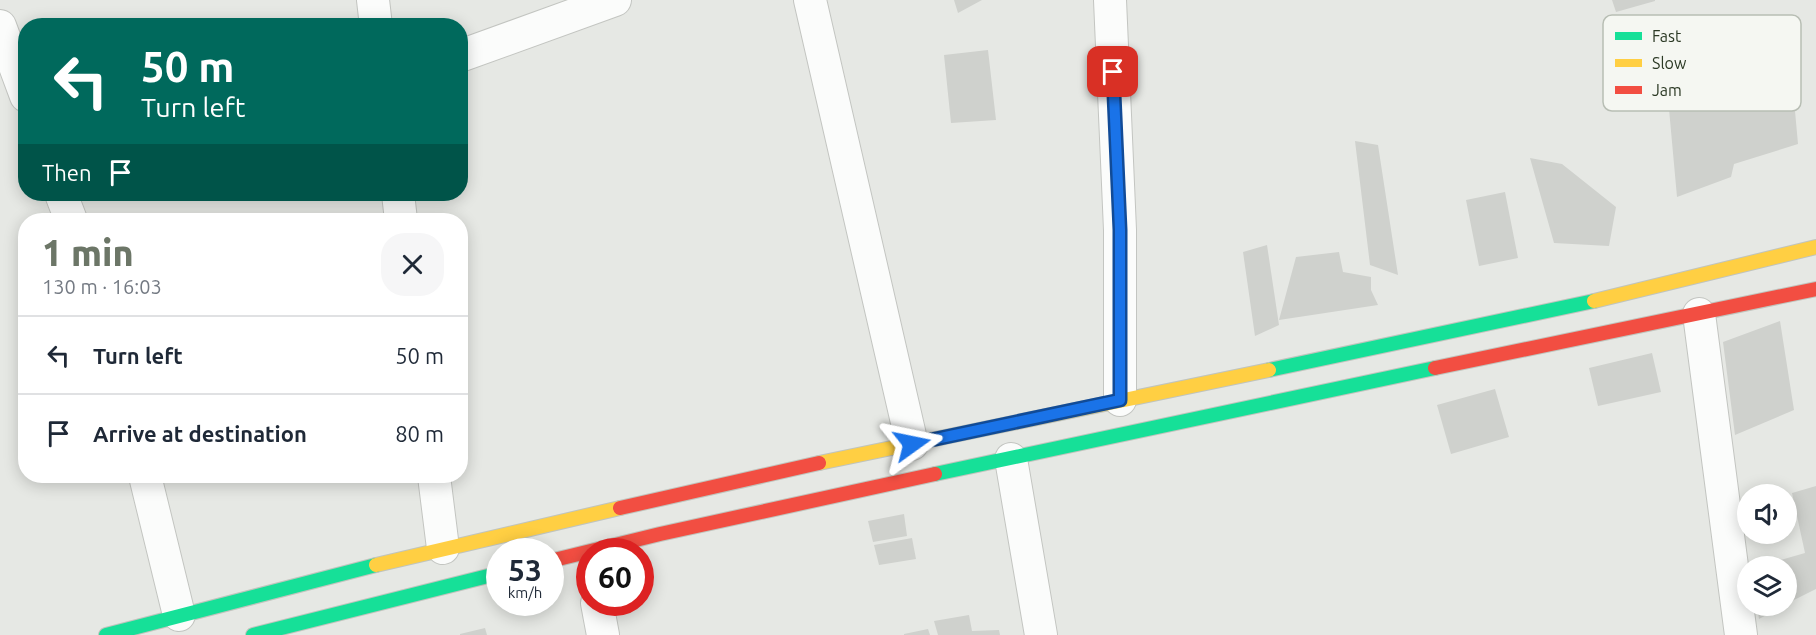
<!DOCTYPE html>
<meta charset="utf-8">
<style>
:root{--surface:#fff;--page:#f6f6f7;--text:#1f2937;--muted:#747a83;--line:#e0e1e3;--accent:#6c7667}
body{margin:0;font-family:Ubuntu,sans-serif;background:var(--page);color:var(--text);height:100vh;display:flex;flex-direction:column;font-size:22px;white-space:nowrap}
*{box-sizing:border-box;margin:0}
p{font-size:20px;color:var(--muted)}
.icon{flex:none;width:33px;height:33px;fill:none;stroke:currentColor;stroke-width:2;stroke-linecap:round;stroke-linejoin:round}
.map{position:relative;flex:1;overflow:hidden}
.drawer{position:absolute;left:18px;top:213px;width:450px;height:270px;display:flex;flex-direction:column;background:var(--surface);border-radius:24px;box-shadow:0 3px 15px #0003}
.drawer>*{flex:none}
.hud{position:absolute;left:18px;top:18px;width:450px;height:183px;border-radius:24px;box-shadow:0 3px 15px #0003;background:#00695c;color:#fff;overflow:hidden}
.buttons{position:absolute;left:1737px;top:484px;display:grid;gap:12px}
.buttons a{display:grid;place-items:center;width:60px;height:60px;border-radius:50%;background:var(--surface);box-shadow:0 3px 15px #0003;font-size:30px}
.speed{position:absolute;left:486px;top:538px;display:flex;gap:12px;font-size:30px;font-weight:700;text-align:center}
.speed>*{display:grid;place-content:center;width:78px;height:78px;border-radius:50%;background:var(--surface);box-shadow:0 3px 15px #0003;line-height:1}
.speed small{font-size:15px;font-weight:400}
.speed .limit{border:9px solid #d22;background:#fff;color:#111}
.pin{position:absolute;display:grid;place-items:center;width:51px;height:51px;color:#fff;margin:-26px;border-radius:12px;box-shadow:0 3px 9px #0006}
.me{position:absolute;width:66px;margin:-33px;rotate:78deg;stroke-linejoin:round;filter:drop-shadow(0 0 4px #0008)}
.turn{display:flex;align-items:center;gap:21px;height:126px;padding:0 24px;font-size:27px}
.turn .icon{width:78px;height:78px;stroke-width:2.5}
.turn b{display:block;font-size:42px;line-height:51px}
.then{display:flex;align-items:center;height:57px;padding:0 24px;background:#0003;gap:12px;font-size:22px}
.round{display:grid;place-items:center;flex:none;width:63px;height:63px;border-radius:24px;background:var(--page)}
.summary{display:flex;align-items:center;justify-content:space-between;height:102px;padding:0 24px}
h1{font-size:36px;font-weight:800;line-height:45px;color:var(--accent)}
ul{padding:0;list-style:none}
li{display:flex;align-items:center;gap:18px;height:78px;padding:0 24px;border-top:2px solid var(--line)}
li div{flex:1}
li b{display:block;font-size:22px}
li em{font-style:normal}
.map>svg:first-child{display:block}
.building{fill:#cfd1cd}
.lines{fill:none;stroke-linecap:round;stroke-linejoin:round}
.street-casing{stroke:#c3c5c1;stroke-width:34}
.fast-casing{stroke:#c0c4bd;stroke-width:16}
.slow-casing{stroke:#c0c4bd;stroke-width:16}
.jam-casing{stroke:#c0c4bd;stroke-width:16}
.street{stroke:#fbfcfb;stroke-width:32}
.fast{stroke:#16e098;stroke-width:14}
.slow{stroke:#ffcf43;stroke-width:14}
.jam{stroke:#f24e42;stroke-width:14}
.route-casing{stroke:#114b97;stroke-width:15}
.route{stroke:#1a73e8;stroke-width:10}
.key{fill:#f5f7f2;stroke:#b8beb4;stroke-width:1.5}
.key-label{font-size:16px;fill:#2b3924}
</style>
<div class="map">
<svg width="1816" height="635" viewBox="0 0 1816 635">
<rect width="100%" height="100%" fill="#e6e8e4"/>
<path class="building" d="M954,0H982L958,13Z
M1612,0H1655V1L1616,12Z
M988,50L996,120L951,123L944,55Z
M1793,89L1798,144L1734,164L1731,177L1677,197L1669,109Z
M1355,141L1378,145L1398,275L1370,265Z
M1530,158L1562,164L1616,207L1609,246L1554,243Z
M1505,192L1518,258L1479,266L1466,200Z
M1267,245L1279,325L1255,336L1243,252Z
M1339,252L1343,272L1371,277V290L1378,305L1279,320L1296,257Z
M1780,321L1794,410L1735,435L1723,342Z
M1652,353L1661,392L1598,406L1589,368Z
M1495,389L1509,437L1451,454L1437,405Z
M1816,486V589L1786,604V567L1759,566L1805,553L1792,493Z
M904,514L907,536L873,542L868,521Z
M912,538L916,559L879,565L874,545Z
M1757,606H1783L1759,619Z
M969,615L972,631L999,630L1000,635H938L934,621Z
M485,628L487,635H460V634Z
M928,629L930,635H904V634Z"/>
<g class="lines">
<g class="street-casing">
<path id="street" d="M373,0L376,26
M810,0L912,444
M1110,0L1120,230V400
M0,26L26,96
M460,56L615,0
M61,194L71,220
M398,194L401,220
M1699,314L1741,635
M1011,459L1041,635
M145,476L179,615
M434,476L443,548
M597,603L603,635"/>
</g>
<g class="fast-casing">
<path id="fast" d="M1269,370L1594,301
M935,474L1435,368
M106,635L376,565
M253,635L500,573"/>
</g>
<g class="slow-casing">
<path id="slow" d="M1594,301L1816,247
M819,463L1269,370
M376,565L620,508"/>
</g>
<g class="jam-casing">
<path id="jam" d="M1435,368L1816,289
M620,508L819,463
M550,561L660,534L935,474"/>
</g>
<use href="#street" class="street"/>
<use href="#fast" class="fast"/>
<use href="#slow" class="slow"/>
<use href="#jam" class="jam"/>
</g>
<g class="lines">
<g class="route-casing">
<path id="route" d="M912,444L1120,400V230L1113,72"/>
</g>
<use href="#route" class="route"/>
</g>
<rect x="1603" y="15" width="198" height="96" rx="9" class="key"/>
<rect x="1615" y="32" width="27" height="8" fill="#16e098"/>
<rect x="1615" y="59" width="27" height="8" fill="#ffcf43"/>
<rect x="1615" y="86" width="27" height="8" fill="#f24e42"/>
<g class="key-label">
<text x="1652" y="42">Fast</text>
<text x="1652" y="69">Slow</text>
<text x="1652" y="96">Jam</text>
</g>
</svg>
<div class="buttons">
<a><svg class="icon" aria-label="sound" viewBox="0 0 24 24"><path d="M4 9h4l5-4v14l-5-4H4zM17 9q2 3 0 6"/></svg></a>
<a><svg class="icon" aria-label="layers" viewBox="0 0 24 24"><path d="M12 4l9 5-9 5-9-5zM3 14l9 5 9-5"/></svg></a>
</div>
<div class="speed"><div>53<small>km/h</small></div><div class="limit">60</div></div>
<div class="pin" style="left:1113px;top:72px;background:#d93025"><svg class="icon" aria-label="arrive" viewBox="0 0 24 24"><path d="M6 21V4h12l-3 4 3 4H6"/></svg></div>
<svg class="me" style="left:912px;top:444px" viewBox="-20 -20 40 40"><path d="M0-17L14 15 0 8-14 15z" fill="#1a73e8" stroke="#fff" stroke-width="4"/></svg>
<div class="hud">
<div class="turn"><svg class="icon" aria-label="left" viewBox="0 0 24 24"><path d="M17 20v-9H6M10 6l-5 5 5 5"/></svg><div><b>50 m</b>Turn left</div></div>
<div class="then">Then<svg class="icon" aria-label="arrive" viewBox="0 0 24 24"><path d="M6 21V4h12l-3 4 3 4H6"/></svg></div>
</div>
<section class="drawer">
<div class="summary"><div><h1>1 min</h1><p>130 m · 16:03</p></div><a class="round"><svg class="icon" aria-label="close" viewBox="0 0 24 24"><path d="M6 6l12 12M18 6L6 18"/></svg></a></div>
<ul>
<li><svg class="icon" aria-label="left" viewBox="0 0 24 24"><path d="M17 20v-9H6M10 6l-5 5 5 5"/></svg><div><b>Turn left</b></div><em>50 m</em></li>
<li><svg class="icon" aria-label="arrive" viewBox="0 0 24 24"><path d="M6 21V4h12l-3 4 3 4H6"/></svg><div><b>Arrive at destination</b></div><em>80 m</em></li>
</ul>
</section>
</div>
